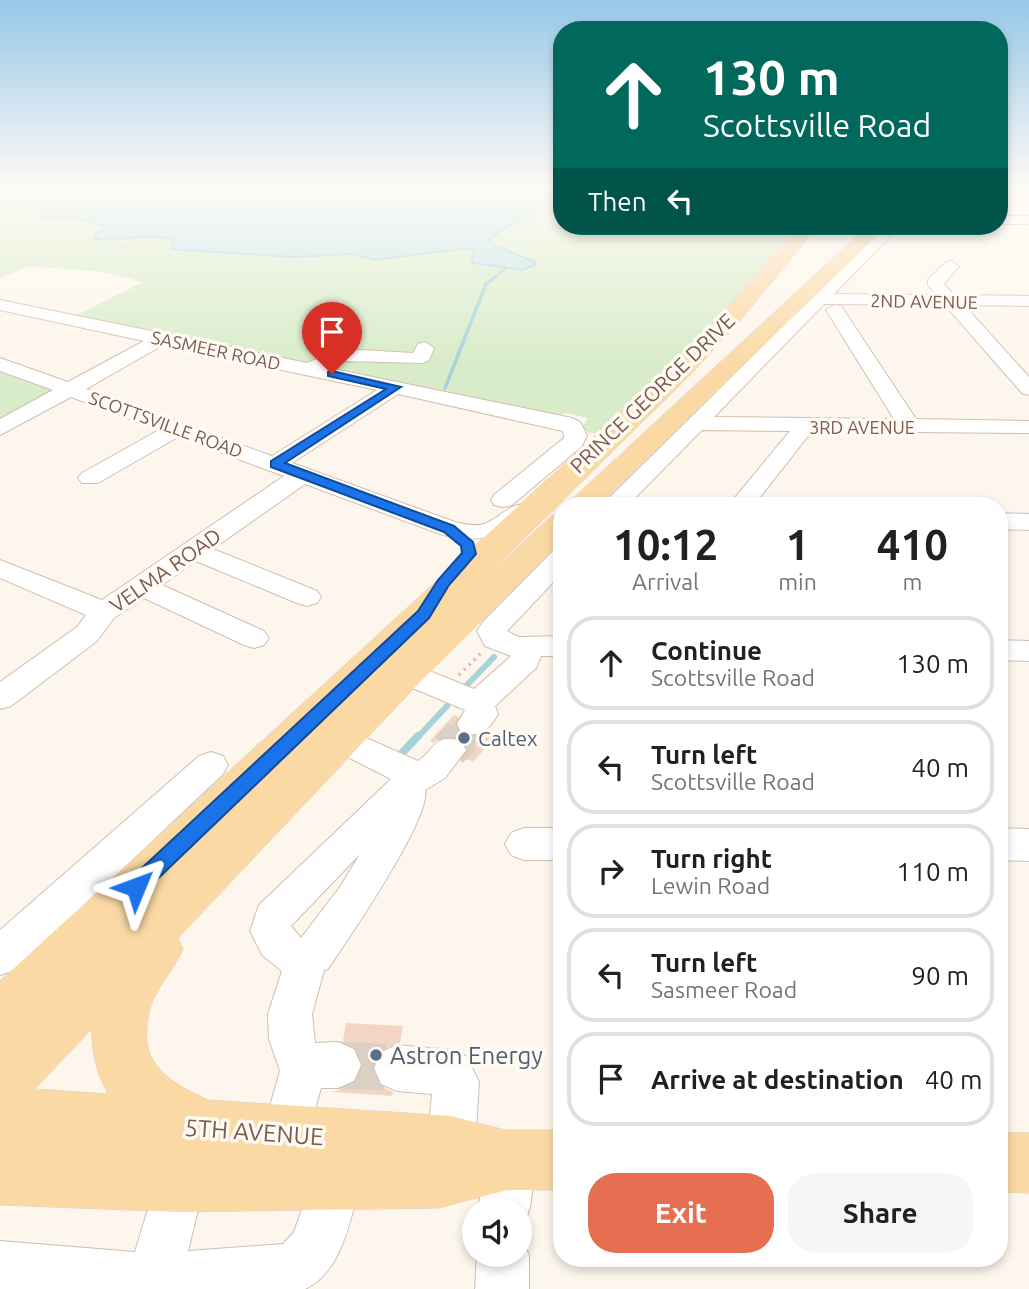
<!DOCTYPE html>
<style>
:root{--surface:#fff;--page:#f6f6f6;--text:#202124;--muted:#757577;--line:#e0e0e0;--accent:#e76f51}
body{margin:0;font-family:Ubuntu,sans-serif;background:var(--page);color:var(--text);height:100vh;display:flex;flex-direction:column;font-size:26px;white-space:nowrap}
*{box-sizing:border-box;margin:0}
p{font-size:23px;color:var(--muted)}
.icon{flex:none;width:38px;height:38px;fill:none;stroke:currentColor;stroke-width:2;stroke-linecap:round;stroke-linejoin:round}
.map{position:relative;flex:1;overflow:hidden}
.side{position:absolute;left:553px;top:497px;width:455px;height:770px;display:flex;flex-direction:column;background:var(--surface);border-radius:28px;box-shadow:0 4px 10px #0003}
.side>*{flex:none}
.guide{position:absolute;left:553px;top:21px;width:455px;height:214px;border-radius:28px;box-shadow:0 4px 10px #0003;background:#00695c;color:#fff;overflow:hidden}
.tools{position:absolute;left:462px;top:1197px;display:grid;gap:14px}
.tools a{display:grid;place-items:center;width:70px;height:70px;border-radius:50%;background:var(--surface);box-shadow:0 4px 10px #0003;font-size:35px}
.pin{position:absolute;display:grid;place-items:center;width:60px;height:60px;color:#fff;margin:-72px -30px;border-radius:50% 50% 50% 0;rotate:-45deg;box-shadow:0 0 7px #0007}
.pin .icon{rotate:45deg}
.me{position:absolute;width:77px;margin:-38px;rotate:46deg;stroke-linejoin:round;filter:drop-shadow(0 0 5px #0008)}
.turn{display:flex;align-items:center;gap:24px;height:147px;padding:0 35px;font-size:32px}
.turn .icon{width:91px;height:91px;stroke-width:2.5}
.turn b{display:block;font-size:49px;line-height:60px}
.then{display:flex;align-items:center;height:66px;padding:0 35px;background:#0003;gap:14px;font-size:26px}
.eta{display:flex;justify-content:space-evenly;align-items:center;height:119px;text-align:center}
.eta b{font-size:42px;font-weight:700;line-height:49px}
.cta{display:flex;gap:14px;margin-top:auto;padding:14px 35px}
.cta a{flex:1;height:80px;border-radius:28px;background:var(--accent);color:#fff;font-size:28px;font-weight:700;line-height:80px;text-align:center}
.cta a+a{background:var(--page);color:var(--text)}
ul{padding:0;list-style:none}
li{display:flex;align-items:center;gap:21px;height:94px;margin:0 14px 10px;padding:0 21px;border:4px solid var(--line);border-radius:28px}
li div{flex:1}
li b{display:block;font-size:26px}
li em{font-style:normal}
.map>svg:first-child{display:block}
.green{fill:#d8ecc9}
.water{fill:#bfe3e8;stroke:#a5d3da;stroke-width:2}
.lines{fill:none;stroke-linecap:round;stroke-linejoin:round}
.stream-far3{stroke:#a5d3da;stroke-width:2.5}
.stream-far2{stroke:#a5d3da;stroke-width:3.5}
.stream-far1{stroke:#a5d3da;stroke-width:6}
.stream{stroke:#a5d3da;stroke-width:8}
.building{fill:#f3d5c3}
.minor-tunnel-far2{stroke:#dcd0c4;stroke-width:30;stroke-dasharray:30 15;stroke-linecap:butt}
.minor-tunnel-far1{stroke:#dcd0c4;stroke-width:38;stroke-dasharray:38 18;stroke-linecap:butt}
.minor-tunnel{stroke:#dcd0c4;stroke-width:47;stroke-dasharray:47 24;stroke-linecap:butt}
.minor-casing{stroke:#d1beb0;stroke-width:2}
.major-casing{stroke:#dad1cd;stroke-width:1}
.path{stroke:#d9b8a5;stroke-width:3.5;stroke-dasharray:2 5;stroke-linecap:butt}
.minor{fill:#fff;fill-rule:evenodd}
.major{fill:#fbd9a5;fill-rule:evenodd}
.route{fill:#1a73e8;stroke:#114b97;stroke-width:2}
.service-dot{fill:#5c6f8a;stroke:#fffaf3;stroke-width:2.5}
.labels{text-anchor:middle;dominant-baseline:central;stroke-width:7;stroke-linejoin:round;paint-order:stroke}
.far-street-label{font-size:18px;fill:#7a5c4d;stroke:#fffaf3}
.street-label{font-size:21px;fill:#7a5c4d;stroke:#fffaf3}
.service-label{font-size:21px;fill:#4e5e75;stroke:#fffaf3;text-anchor:start}
.near-service-label{font-size:24px;fill:#4e5e75;stroke:#fffaf3;text-anchor:start}
.near-street-label{font-size:24px;fill:#7a5c4d;stroke:#fffaf3}
</style>
<div class="map">
<svg width="1029" height="1289" viewBox="0 0 1029 1289">
<rect width="100%" height="100%" fill="#fdf6ec"/>
<path class="green" d="M0,186H52L43,190L39,201L42,218C63,216 88,214 105,228L96,234L115,242L160,237L173,240L172,248L183,250L294,257L353,254L375,260L466,247L475,251L473,263L522,270L535,266L529,258L489,240C503,225 526,221 541,207L538,202L562,198V226H800L706,332L661,378L596,434L580,430L588,418L565,413L553,417L73,317L143,282L102,272L29,266L0,278Z
M0,368L54,390L0,424Z"/>
<path class="water" d="M49,186H562V198L543,199L538,202L540,210C526,219 501,228 489,240L493,244L535,262V265L522,270L472,263L474,251L466,248L375,260L353,254L294,257L183,250L171,249L173,240C153,232 120,243 95,239L96,234L105,228L103,225L74,217L42,218L39,201L34,196L37,192L51,188Z"/>
<g class="lines">
<path class="stream-far3" d="M492,279L505,269"/>
<path class="stream-far2" d="M445,388L486,284L495,277"/>
<path class="stream-far1" d="M465,687L494,657
M417,738L447,706"/>
<path class="stream" d="M402,753L418,736"/>
</g>
<path class="building" d="M454,715L458,717L455,725L461,736L474,737L488,731L497,735L473,762L464,758L468,749L462,738L445,736L433,743L430,741Z
M346,1023L403,1026L400,1043L380,1050L372,1067L379,1085L393,1092L392,1096L333,1092L355,1083L363,1066L356,1048L343,1041Z"/>
<g class="lines">
<path class="minor-tunnel-far2" d="M460,738L473,724"/>
<path class="minor-tunnel-far1" d="M449,750L462,736"/>
<path class="minor-tunnel" d="M338,1065L397,1068"/>
<g class="minor-casing">
<path id="minor" d="M1019,186H1029V193Z
M999,216H1029V224H999Z
M885,226H900L834,294L936,295L928,285V280L945,263L951,261L959,266L944,284L954,295L1029,296V306L964,305L1029,377V395L1022,393L945,305L824,304L714,417L894,419L826,310L835,305L841,306L916,419L1029,421V433L812,431L753,506H728L790,431L702,430L627,506H601Z
M0,300L307,363L342,349L413,353L418,344L425,342L434,348L429,360L423,363L345,361L329,368L572,418L580,422L587,435L582,446L512,505L503,507L494,505L491,500L494,495L564,438L563,431L398,394L292,463L455,522C464,524 475,527 484,524C502,518 510,500 531,505L534,510L531,515C501,538 477,544 440,534L305,484L213,549L317,591L321,597L317,603L307,606L297,603L196,561L162,585L264,631L269,638L264,645L254,648L244,645L144,598L114,618L97,641L11,706L0,709V682L77,627L86,615L0,578V560L102,600L284,476L178,437L98,483H82L78,478L82,473L159,430L71,397L0,435V419L53,390L0,371V358L68,382L144,341L0,310ZM163,345L377,390L272,456L86,389Z
M999,513L1029,514V530L999,529Z
M562,549V573L507,631L519,637L562,636V656H541L536,668L495,706L498,714C489,730 480,738 461,733L457,724L465,710L396,681L392,673L396,665L407,662L474,689L511,656L485,646L477,631L483,622L553,551Z
M999,640L1029,641V661L999,660Z
M342,727L418,761C436,749 434,733 461,741L466,750L445,778L425,790C432,817 347,941 328,969L324,970L312,1014L315,1043L338,1042L354,1049L361,1065L354,1081L338,1088H321L303,1151L286,1158L269,1151L262,1134L280,1071L269,1039L268,1014L282,971L263,956L250,931L259,905L391,779L330,748L325,739L330,730ZM360,854L340,887L301,938L291,926Z
M211,752L223,756L228,765L223,774L15,970L0,975V930L199,756Z
M524,828H562V860H524L511,855L505,844L511,833Z
M999,828L1029,829V861L999,860Z
M397,1045L451,1050L467,1057L479,1082L475,1146L468,1163L451,1170L434,1163L427,1146L432,1094L397,1091L381,1084L374,1068L381,1052Z
M507,1136L524,1143C534,1165 537,1208 520,1228V1209H479L483,1160L490,1143Z
M337,1154L355,1161L362,1179C350,1216 344,1271 305,1289H0V1241L135,1252L162,1163L180,1156L198,1163L205,1181L188,1251L283,1244L294,1232L319,1161Z
M520,1236L529,1255V1289H475L477,1255H520Z"/>
</g>
<g class="major-casing">
<path id="major" d="M800,226H818L739,322L689,376L456,606L551,516L562,514V541L420,682L178,938L183,949C176,966 164,979 155,996C150,1005 148,1017 147,1027C142,1068 176,1085 208,1100L451,1116L505,1130H562V1190H507L438,1208L180,1212L0,1205V1045L3,1042L0,1043V981L671,366L723,312ZM92,1029C91,1053 97,1073 108,1094L35,1089Z
M868,226H887L598,506H565Z
M999,1132L1029,1133V1193L999,1192Z"/>
</g>
<path class="path" d="M459,675L481,653"/>
<use href="#minor" class="minor"/>
<use href="#major" class="major"/>
</g>
<linearGradient id="sky" x2="0" y2="1"><stop stop-color="#97c7e8"/><stop offset="0.51" stop-color="#fefbf6"/><stop offset="1" stop-color="#fefbf6" stop-opacity="0"/></linearGradient>
<rect width="1029" height="366" fill="url(#sky)"/>
<path class="route" d="M332,371L401,387L285,463L454,526L473,542L476,554L449,585L429,618L143,893L136,896L129,893L126,887L129,880L418,611L438,580L462,553L461,546L444,532L271,467V461L386,389L328,376V372Z"/>
<g class="service-dot">
<circle cx="464" cy="738" r="7"/>
<circle cx="376" cy="1055" r="7"/>
</g>
<g class="labels">
<g class="far-street-label">
<text transform="translate(924 301) rotate(1)">2ND AVENUE</text>
<text transform="translate(216 350) rotate(12)">SASMEER ROAD</text>
<text transform="translate(166 424) rotate(20)">SCOTTSVILLE ROAD</text>
<text x="862" y="427">3RD AVENUE</text>
</g>
<g class="street-label">
<text transform="translate(652 393) rotate(-44)">PRINCE GEORGE DRIVE</text>
<text transform="translate(165 570) rotate(-35)">VELMA ROAD</text>
</g>
<g class="service-label">
<text x="478" y="738">Caltex</text>
</g>
<g class="near-service-label">
<text x="390" y="1055">Astron Energy</text>
</g>
<g class="near-street-label">
<text transform="translate(254 1132) rotate(4)">5TH AVENUE</text>
</g>
</g>
</svg>
<div class="tools">
<a><svg class="icon" aria-label="sound" viewBox="0 0 24 24"><path d="M4 9h4l5-4v14l-5-4H4zM17 9q2 3 0 6"/></svg></a>
</div>
<div class="pin" style="left:332px;top:374px;background:#d93025"><svg class="icon" aria-label="arrive" viewBox="0 0 24 24"><path d="M6 21V4h12l-3 4 3 4H6"/></svg></div>
<svg class="me" style="left:136px;top:887px" viewBox="-20 -20 40 40"><path d="M0-17L14 15 0 8-14 15z" fill="#1a73e8" stroke="#fff" stroke-width="4"/></svg>
<div class="guide">
<div class="turn"><svg class="icon" aria-label="ahead" viewBox="0 0 24 24"><path d="M12 20V5M6 11l6-6 6 6"/></svg><div><b>130 m</b>Scottsville Road</div></div>
<div class="then">Then<svg class="icon" aria-label="left" viewBox="0 0 24 24"><path d="M17 20v-9H6M10 6l-5 5 5 5"/></svg></div>
</div>
<section class="side">
<div class="eta">
<div><b>10:12</b><p>Arrival</p></div>
<div><b>1</b><p>min</p></div>
<div><b>410</b><p>m</p></div>
</div>
<ul>
<li><svg class="icon" aria-label="ahead" viewBox="0 0 24 24"><path d="M12 20V5M6 11l6-6 6 6"/></svg><div><b>Continue</b><p>Scottsville Road</p></div><em>130 m</em></li>
<li><svg class="icon" aria-label="left" viewBox="0 0 24 24"><path d="M17 20v-9H6M10 6l-5 5 5 5"/></svg><div><b>Turn left</b><p>Scottsville Road</p></div><em>40 m</em></li>
<li><svg class="icon" aria-label="right" viewBox="0 0 24 24"><path d="M7 20v-9h11M14 6l5 5-5 5"/></svg><div><b>Turn right</b><p>Lewin Road</p></div><em>110 m</em></li>
<li><svg class="icon" aria-label="left" viewBox="0 0 24 24"><path d="M17 20v-9H6M10 6l-5 5 5 5"/></svg><div><b>Turn left</b><p>Sasmeer Road</p></div><em>90 m</em></li>
<li><svg class="icon" aria-label="arrive" viewBox="0 0 24 24"><path d="M6 21V4h12l-3 4 3 4H6"/></svg><div><b>Arrive at destination</b></div><em>40 m</em></li>
</ul>
<div class="cta"><a>Exit</a><a>Share</a></div>
</section>
</div>
